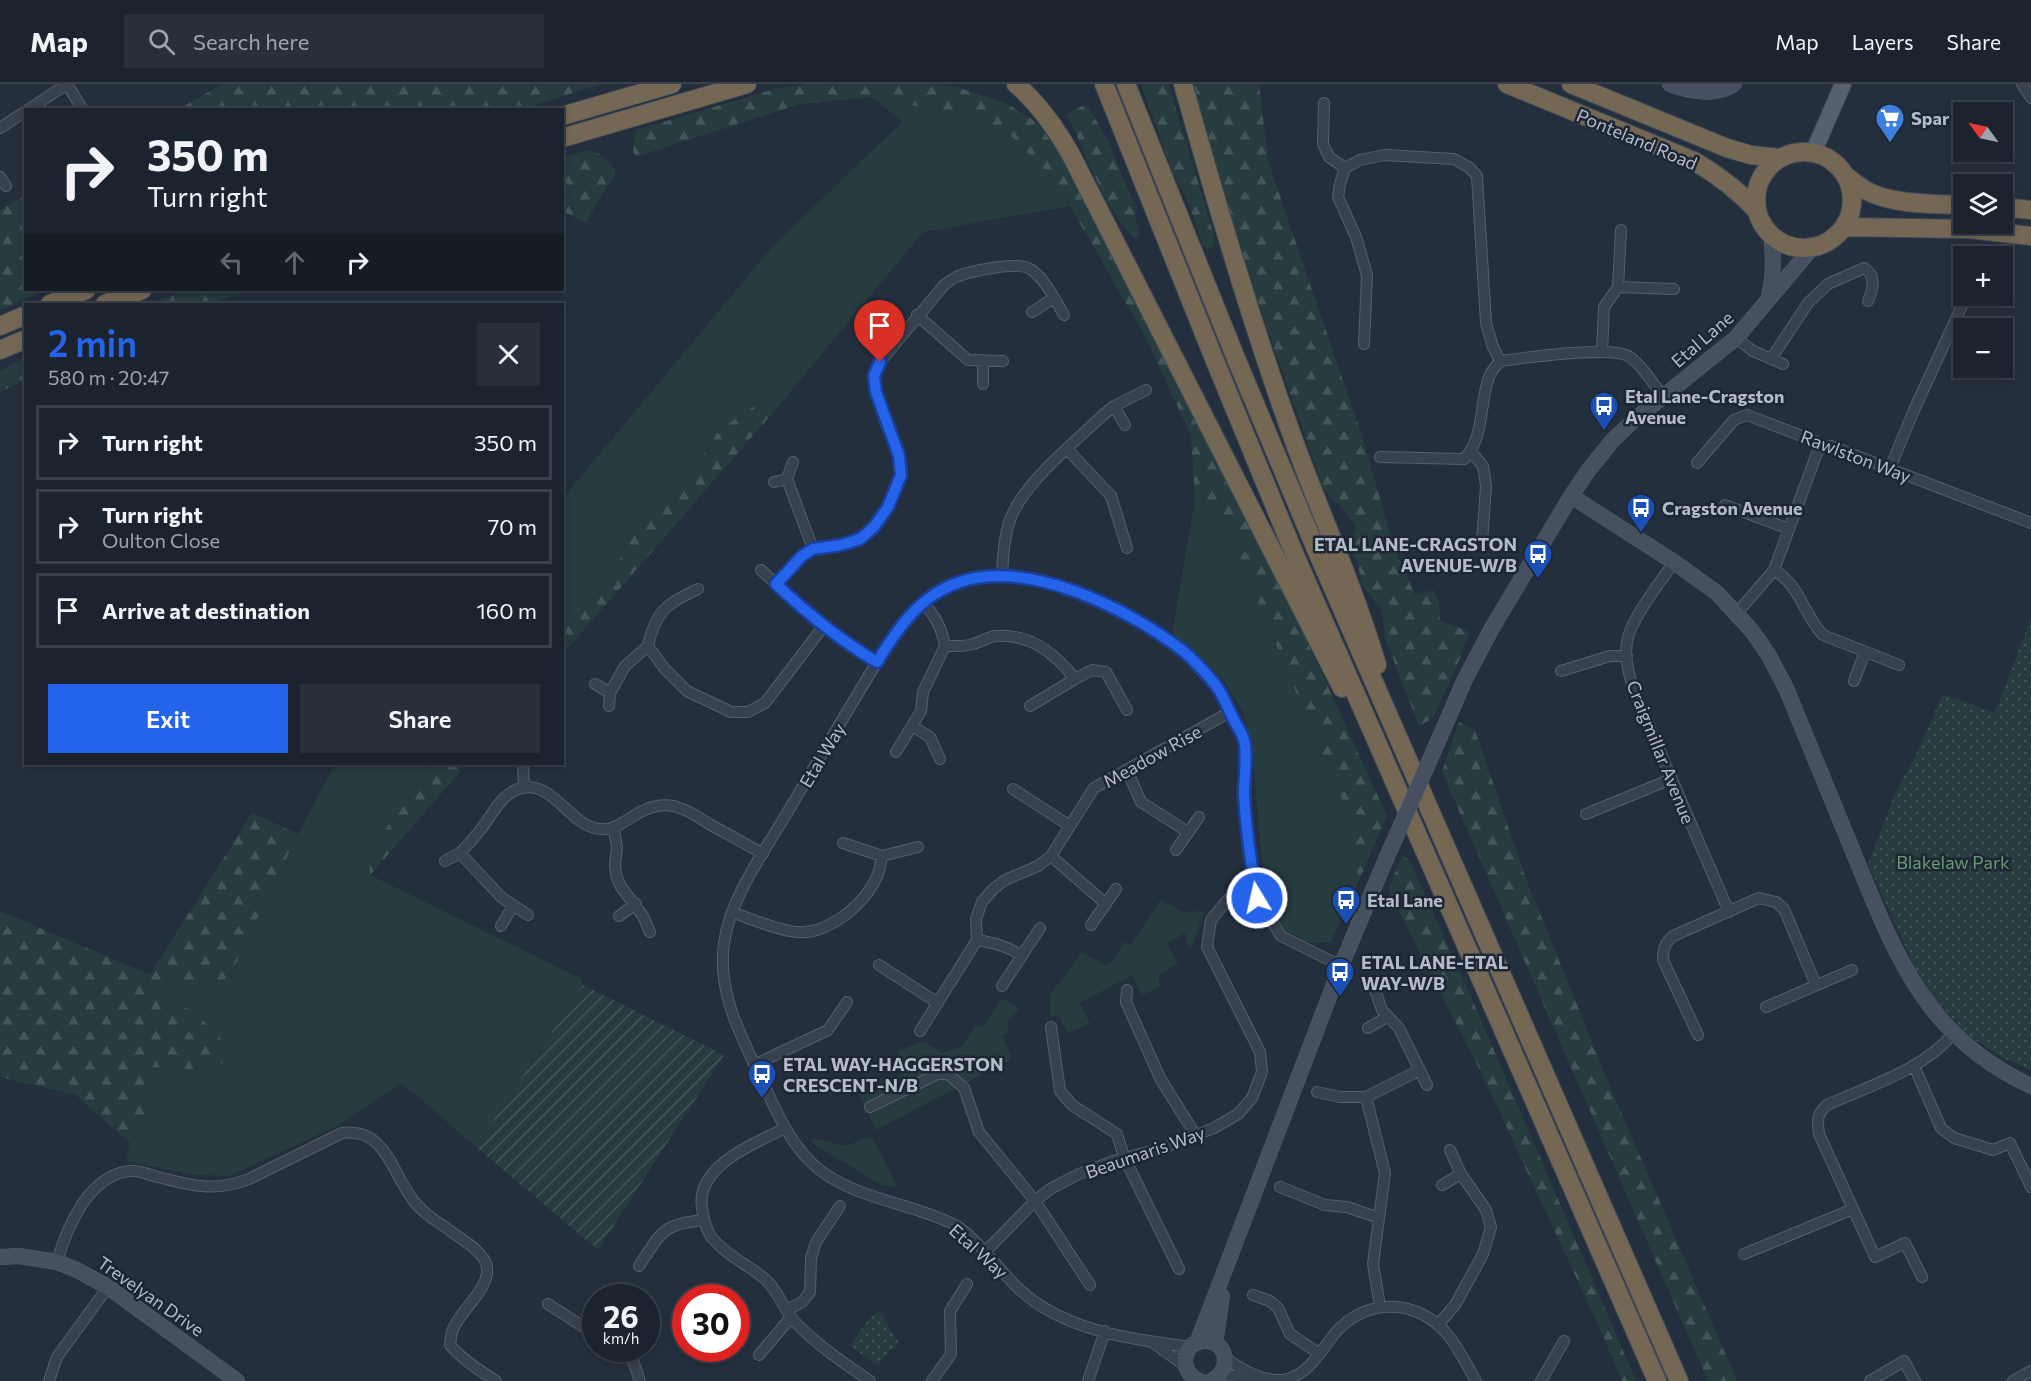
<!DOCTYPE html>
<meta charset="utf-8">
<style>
:root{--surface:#1b232e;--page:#282f3a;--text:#f1f3f6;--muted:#a0a4aa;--line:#39404a;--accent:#2563eb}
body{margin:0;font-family:Commissioner,sans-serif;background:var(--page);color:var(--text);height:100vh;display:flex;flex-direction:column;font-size:22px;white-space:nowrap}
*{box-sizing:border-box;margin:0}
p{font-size:20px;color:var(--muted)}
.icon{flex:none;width:33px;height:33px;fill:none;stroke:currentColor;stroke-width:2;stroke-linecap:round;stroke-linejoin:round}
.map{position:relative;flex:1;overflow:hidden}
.panel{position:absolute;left:24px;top:219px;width:540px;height:462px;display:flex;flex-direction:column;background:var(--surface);border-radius:0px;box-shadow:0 3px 9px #0003,0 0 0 2px var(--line)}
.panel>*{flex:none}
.top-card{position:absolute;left:24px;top:24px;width:540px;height:183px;border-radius:0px;box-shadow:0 3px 9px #0003,0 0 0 2px var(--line);background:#1b232e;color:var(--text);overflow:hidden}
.needle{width:39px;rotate:303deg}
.controls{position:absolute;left:1953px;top:18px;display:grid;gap:12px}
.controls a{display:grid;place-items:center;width:60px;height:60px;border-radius:0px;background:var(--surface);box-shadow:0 3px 9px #0003,0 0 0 2px var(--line);font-size:30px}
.speed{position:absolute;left:582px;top:1200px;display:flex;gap:12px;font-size:30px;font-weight:700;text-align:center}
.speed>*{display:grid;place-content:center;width:78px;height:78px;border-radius:50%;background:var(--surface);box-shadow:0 3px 9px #0003,0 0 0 2px var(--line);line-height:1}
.speed small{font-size:15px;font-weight:400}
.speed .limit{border:9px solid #d22;background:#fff;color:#111}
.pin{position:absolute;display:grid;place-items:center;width:51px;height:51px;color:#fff;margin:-62px -26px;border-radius:50% 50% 50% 0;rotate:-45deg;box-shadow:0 0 6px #0007}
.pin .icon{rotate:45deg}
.me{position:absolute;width:66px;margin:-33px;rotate:351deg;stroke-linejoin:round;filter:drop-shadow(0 0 4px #0008)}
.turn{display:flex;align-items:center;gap:21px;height:126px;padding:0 24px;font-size:27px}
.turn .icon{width:78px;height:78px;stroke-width:2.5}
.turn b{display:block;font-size:42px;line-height:51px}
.lanes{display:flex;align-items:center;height:57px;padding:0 24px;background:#0003;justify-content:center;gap:30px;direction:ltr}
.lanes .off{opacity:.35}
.round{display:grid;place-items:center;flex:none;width:63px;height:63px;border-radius:0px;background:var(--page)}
.headline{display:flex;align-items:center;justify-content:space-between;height:102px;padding:0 24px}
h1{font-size:36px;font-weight:600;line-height:45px;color:var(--accent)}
.primary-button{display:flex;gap:12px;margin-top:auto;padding:12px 24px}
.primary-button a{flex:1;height:69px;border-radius:0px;background:var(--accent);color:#fff;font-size:24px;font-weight:600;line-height:69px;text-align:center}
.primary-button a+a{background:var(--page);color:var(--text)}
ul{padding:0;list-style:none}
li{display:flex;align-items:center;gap:18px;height:75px;margin:0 12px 9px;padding:0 12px;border:3px solid var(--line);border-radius:0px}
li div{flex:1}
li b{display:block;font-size:22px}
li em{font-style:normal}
header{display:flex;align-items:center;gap:36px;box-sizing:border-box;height:84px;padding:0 30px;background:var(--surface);border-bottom:2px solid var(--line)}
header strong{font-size:28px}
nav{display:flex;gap:33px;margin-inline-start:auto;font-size:21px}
.search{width:420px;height:54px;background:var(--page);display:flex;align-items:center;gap:15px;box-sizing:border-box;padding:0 21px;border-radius:0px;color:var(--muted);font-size:22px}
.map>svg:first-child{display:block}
.grass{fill:#263c3f}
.forest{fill:url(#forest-firs)}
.park{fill:url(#park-dots)}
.garden{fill:url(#garden-furrows)}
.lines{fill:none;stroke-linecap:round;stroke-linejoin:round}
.street-casing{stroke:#565f6c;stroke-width:12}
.secondary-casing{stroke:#565f6c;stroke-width:16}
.primary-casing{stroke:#414a57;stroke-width:18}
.highway-casing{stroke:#434c59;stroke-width:20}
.street{stroke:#38414e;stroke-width:10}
.secondary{stroke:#465061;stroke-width:15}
.primary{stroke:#56606e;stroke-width:16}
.highway{stroke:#746855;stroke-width:18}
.secondary-bridge-casing{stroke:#565f6c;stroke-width:16;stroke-linecap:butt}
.secondary-bridge{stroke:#465061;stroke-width:15}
.route-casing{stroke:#184099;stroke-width:15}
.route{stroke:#2563eb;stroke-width:10}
.labels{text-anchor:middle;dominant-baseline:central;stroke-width:5;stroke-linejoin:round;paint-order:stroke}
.poi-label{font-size:18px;font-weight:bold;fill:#b4bcc9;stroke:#1d2633;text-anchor:start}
.street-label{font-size:18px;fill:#b4bcc9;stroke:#1d2633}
.park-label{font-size:18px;fill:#6b9a76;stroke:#1d2633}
</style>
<header>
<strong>Map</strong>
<div class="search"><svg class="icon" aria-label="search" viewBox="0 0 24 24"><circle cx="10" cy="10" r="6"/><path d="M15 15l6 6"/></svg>Search here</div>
<nav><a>Map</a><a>Layers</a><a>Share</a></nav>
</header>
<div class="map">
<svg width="2031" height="1297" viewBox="0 0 2031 1297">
<defs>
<pattern id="forest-firs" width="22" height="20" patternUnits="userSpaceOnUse" patternTransform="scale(1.5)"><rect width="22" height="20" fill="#263c3f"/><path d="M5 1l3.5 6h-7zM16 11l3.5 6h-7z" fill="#435659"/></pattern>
<pattern id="park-dots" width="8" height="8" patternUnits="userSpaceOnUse" patternTransform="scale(1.5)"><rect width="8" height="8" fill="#263c3f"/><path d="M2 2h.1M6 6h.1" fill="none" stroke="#435659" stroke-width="1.8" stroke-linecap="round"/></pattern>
<pattern id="garden-furrows" width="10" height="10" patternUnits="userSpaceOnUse" patternTransform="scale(1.5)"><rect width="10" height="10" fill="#263c3f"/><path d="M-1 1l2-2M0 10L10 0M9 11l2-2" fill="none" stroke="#435659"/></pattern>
</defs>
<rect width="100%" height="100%" fill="#242f3e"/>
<path class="grass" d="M872,13L983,35L1012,53L1048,90L1070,122L923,148L783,317L774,310L720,345L684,400L638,440L606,501L563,547V414L773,162L902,38Z
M1195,416L1220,418L1247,493L1353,742L1344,762L1360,794L1331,858L1310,859L1285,846L1269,822L1261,771L1253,669L1244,630L1225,598L1195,567L1172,550Z
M335,680H432L368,769L370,791L580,894L583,901L476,1063L402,999L339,1041L230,1092L194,1091L126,1077L130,1059L146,1040L149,983L189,985L236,977L192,926L154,912L172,894L221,899L236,879L298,750Z
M1161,815L1182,828L1204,827L1193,861L1189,864L1185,849L1167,860L1178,879L1158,891L1160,903L1142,911L1132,891L1080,919L1090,940L1068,949L1058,931L1050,933V911L1082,868L1106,882L1115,874L1125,857L1130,862Z
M1002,914L1019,925L1006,940L1010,946L1003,952L1012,975L876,1046L852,996L900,992L898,967L924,957L942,969L962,962L975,942L982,944Z
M867,1053L874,1056L898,1104L881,1101L812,1059V1054L847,1062Z"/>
<path class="forest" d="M223,0H602L522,25H178Z
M809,0H930L957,3L1006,19L1039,40L1068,83L1141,217L1304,550L1387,732L1360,794L1344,762L1353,742L1247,493L1220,418L1195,416L1191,352L1146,254L1070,122L1048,90L1012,53L982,35L872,13L800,20L635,73L633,66L636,46L775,5Z
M1141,0H1168L1169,2L1213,148L1215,160L1208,166L1202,160L1189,119L1172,87Z
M1194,0H1259L1268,77L1361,349L1394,463L1415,511L1434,506L1439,519L1440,536L1469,548L1461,572L1433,634L1419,642L1385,554L1382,525L1362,501L1358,480L1349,461L1356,444L1350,433L1324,406L1253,204L1197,17Z
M1082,22H1088L1110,61L1128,106L1137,123L1135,133L1140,151L1136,155C1102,123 1088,72 1067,31Z
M589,66C603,69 608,77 616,88L586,138L563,128L562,74Z
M25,112L26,206H47L0,226V126Z
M186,206H250L209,220H150Z
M25,274V296L0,308V287Z
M774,309L783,317L563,570V547L606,501L638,440L684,400L720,345Z
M1459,638L1475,646L1526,795L1612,1007L1737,1297H1708L1442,688Z
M432,680H467L370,791L368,769Z
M252,729L298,750L236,879L221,900L172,894L154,911L192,926L219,952L236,977L189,985L150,983L146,1040L130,1059L76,1011L0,993V827L150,891Z
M1403,770L1411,779L1469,908L1636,1297H1622L1601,1247L1481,988L1388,806Z"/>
<path class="park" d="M2031,534V986L2001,973L1968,951L1927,906L1913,880L1868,780L1896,707L1915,673L1943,610L1995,629Z
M878,1228L882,1230L895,1254L899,1258L895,1265L892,1264L878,1281L850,1262C858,1251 866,1235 878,1228Z"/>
<path class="garden" d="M583,901L724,971L598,1166L476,1063Z"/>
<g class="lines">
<g class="street-casing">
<path id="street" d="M2022,0L2031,14
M1324,19L1323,60L1329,73L1345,84
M28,26L67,0L83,26
M0,44L26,27
M0,93L6,102
M1618,203L1674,205
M2002,211L2006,212
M1032,228L1054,214
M917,231L968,276L1003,277
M1736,254L1753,267L1783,280
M1364,260L1367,191L1356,153L1338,113L1340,100L1345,84L1360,76L1384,71L1454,75L1470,84L1477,92L1486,239L1493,263L1500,277
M1602,268L1604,223L1618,203L1621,146
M1771,275L1808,219L1828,200L1864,184C1877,192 1873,205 1868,217
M983,300V276
M1114,322L1125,341
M1067,365L1111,412L1127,464
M1471,368L1483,382L1486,402L1482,458
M1380,373L1464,375C1485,353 1479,320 1489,293C1491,287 1496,282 1500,277C1524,274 1612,261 1630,273C1643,282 1653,300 1663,312
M1697,379L1734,336L1747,331L1815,357L1822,363L1831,362L2031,439
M1890,384L1914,326L1966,213L1969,212
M787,395L813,465
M774,398L787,395L793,378
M1725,421L1789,445
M1674,478C1661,497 1630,536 1627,558C1624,576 1630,595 1636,612L1729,828
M761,486L823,543L848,561L877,578
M1774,486C1801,502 1803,530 1823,551L1899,581
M1002,491C1003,472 1004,454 1010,436C1023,399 1075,358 1103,331L1114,322L1146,306
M776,500L803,472L813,465L841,461L860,455L874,443L888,423L901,391L899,372L876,308L874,292L880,278L944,201C948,198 952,195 956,193C970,187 1018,177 1030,185C1045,194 1055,216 1064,231
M698,505C667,519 655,528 648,562L665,585L687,607L731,628H748L765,619L823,543
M923,518C935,532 942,544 945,562C954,562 965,563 973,560C981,558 988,553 995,552C1030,549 1055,569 1075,595L1092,586L1106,588L1127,626
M1737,529L1774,486L1817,369L1822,363
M1561,587L1610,572H1627
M1854,597L1865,568
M595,600L610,609L609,622
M610,609L625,582L648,562
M1030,622L1075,595
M912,642L930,653L940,675
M896,668L921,627L923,608L945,562
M523,680L524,703
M1127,686L1141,718L1188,748
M1013,705L1070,742
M1586,730L1671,695
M614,745L617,764L615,780L616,791L621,803L643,832L650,848
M1176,766L1199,733
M882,772L918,763
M1051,772L1106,820
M445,777L460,769
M732,828C750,835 770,843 790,847C824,855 866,821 878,790C880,785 881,778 882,772L843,759
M528,831L501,813L460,769C468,761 475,753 481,745C493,730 502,708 522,704C550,697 567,734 591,743C618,753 631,726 657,722C664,721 673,721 679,724C691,727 701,735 711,741C729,751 746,760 763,770
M619,832L636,820
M1091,841L1116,805
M501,842L513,822
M977,856C995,859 1007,862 1022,872
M879,881L938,919
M1372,898L1382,926L1399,944L1427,1001
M1002,902L1040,844
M1127,906L1126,918L1161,996L1195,1050
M1766,923L1852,886
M1051,943L1060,1007L1072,1021L1117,1050L1124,1073L1179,1185
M1368,944L1387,933
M920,947L977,856L976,835L982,818L993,805L1005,796L1038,782L1051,772L1094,704L1230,628
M1698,951L1663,876C1663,865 1665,859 1673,852L1759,814L1776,818L1784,825L1816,901
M754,981L828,946L847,918
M1914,982L1941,1044L1954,1054L1993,1066L2010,1059L2031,1103
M1317,1008L1340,1013H1366
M870,1023L937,990H948L964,1004L979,1048L1035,1117L1090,1201
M785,1044C753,1061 691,1083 703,1129C704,1137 707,1147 712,1154C727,1172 749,1181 766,1196C779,1208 783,1225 795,1238C817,1261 844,1279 870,1297
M1442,1101L1461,1090
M1280,1103L1325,1121L1347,1123L1379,1134
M985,1168L1035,1117L1050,1105L1079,1090L1113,1077L1163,1064L1214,1044L1238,1030L1252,1014L1262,988L1260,968L1207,863L1211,836L1229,814L1255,801
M1744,1170L1853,1125
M57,1178C67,1143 89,1090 131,1087C139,1086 150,1091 158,1093C192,1102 215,1108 249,1095L342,1049C386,1044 391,1087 413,1116C421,1127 433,1135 445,1143C457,1153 485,1167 487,1183C490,1204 462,1225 454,1243C451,1248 451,1254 450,1261C463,1276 479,1286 496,1297
M639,1182C661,1149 661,1140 704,1136
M1922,1193L1905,1159L1875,1173L1819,1050C1817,1036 1817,1030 1827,1021C1871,1001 1921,987 1953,950
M1253,1211L1270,1217L1278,1224L1290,1250L1320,1270
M548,1220L596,1251
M1380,1222L1373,1180L1385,1089L1366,1013L1420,986
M787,1226L802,1218L810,1208L811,1174L816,1158L840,1122
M1438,1241L1455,1221L1470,1194L1483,1170L1491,1143L1486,1126L1461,1090L1450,1066
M1152,1258L1185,1282
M1191,1263C1131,1255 1062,1247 1017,1203C999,1186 976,1153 955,1141C912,1119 860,1116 821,1087C790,1063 776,1026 760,992C740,950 717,907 724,859C730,814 764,768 787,729C823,668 859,607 896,547L923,518L939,507L959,498L981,492L1002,491L1038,497L1079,508L1108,520L1140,538L1184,568L1217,604L1244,657V711L1250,772L1257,814L1281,852L1341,882
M617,1264L632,1274L640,1297
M759,1271L787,1238L792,1235
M1225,1274C1243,1286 1260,1297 1283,1296C1310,1291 1320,1267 1336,1248C1367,1213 1418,1215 1447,1250C1459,1264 1467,1282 1476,1297
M1220,1291L1253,1293
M49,1297L57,1273L108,1203
M932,1297L951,1270L950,1227L967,1200
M1088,1297L1105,1247
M1541,1297L1564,1257
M1870,1297L1904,1277L1915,1297
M2013,1297L2031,1287"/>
</g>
<g class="secondary-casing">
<path id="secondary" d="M1670,0C1688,7 1717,13 1734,0
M1769,212C1774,191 1774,173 1771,152
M1571,412L1674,478L1717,509L1752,547L1768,570L1786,604C1808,657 1830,711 1852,765C1894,867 1923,952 2031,1002
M1450,630L1465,595L1492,544L1571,412L1588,387L1612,357L1634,336L1736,254L1812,164
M0,1173L19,1172L57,1178L77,1186L108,1203L237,1297
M1197,1259L1341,882L1383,782
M1215,1259L1222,1212
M1200,1297C1176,1288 1183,1254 1208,1257C1230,1260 1230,1290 1211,1297"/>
</g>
<g class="primary-casing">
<path id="primary" d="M1813,69L1843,0"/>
</g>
<g class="highway-casing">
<path id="highway" d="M1016,0C1039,20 1055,43 1070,69L1342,604
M1104,0L1215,277L1294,469L1657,1297
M1126,0L1235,272L1315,463L1679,1297
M1183,0C1217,121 1252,241 1295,360C1322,433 1355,506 1377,581
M1507,0L1694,77C1718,91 1738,106 1757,127
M1571,0L1727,64L1751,71L1780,74
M562,32L672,0
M562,54L747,0
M1756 116a48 48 0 1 1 96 0a48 48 0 1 1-96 0Z
M1846,92C1852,97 1859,102 1865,106C1892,121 1934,120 1964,121
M2002,123L2031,126
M1844,143L1969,145L2031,152
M50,220L86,206
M105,220L142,206
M0,242L26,231
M0,266L26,255"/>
</g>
<use href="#street" class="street"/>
<use href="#secondary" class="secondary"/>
<use href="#primary" class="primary"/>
<use href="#highway" class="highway"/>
<g class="secondary-bridge-casing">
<path id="secondary-bridge" d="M1383,782L1450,630"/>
</g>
<use href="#secondary-bridge" class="secondary-bridge"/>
</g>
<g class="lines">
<g class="route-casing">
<path id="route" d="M880,278L874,292L876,308L899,372L901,391L888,423L874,443L860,455L841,461L813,465L802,472L776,500C808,530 839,556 877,578C898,544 920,511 960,498C1029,475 1129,525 1183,567C1193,575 1209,592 1217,603C1224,613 1228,625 1234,636C1237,642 1242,649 1244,656C1248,668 1244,696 1244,710C1246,745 1251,780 1257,814"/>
</g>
<use href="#route" class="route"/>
</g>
<defs>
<g id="supermarket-pin" transform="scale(1.5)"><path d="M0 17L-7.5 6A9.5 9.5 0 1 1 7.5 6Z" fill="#3f7fe0" stroke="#1d2633"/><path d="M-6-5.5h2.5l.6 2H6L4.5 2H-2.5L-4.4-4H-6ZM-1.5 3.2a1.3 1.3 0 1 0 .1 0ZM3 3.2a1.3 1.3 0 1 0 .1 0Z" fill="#fff"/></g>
<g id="bus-pin" transform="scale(1.5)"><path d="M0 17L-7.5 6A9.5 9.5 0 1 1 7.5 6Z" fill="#1a4fb4" stroke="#1d2633"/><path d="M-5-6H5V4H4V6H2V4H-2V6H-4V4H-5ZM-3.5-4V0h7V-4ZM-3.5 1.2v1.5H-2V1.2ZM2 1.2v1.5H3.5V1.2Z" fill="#fff"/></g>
</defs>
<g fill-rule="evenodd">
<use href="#supermarket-pin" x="1890" y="34"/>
<use href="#bus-pin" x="1604" y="322"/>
<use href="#bus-pin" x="1641" y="424"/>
<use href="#bus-pin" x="1538" y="470"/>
<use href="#bus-pin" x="1346" y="816"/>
<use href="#bus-pin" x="1340" y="888"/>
<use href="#bus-pin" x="762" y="990"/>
</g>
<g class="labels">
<g class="poi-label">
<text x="1911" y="34">Spar</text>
<text x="1625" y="312">Etal Lane-Cragston<tspan x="1625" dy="21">Avenue</tspan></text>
<text x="1662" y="424">Cragston Avenue</text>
<text x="1517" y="460" text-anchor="end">ETAL LANE-CRAGSTON<tspan x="1517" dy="21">AVENUE-W/B</tspan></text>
<text x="1367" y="816">Etal Lane</text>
<text x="1361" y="878">ETAL LANE-ETAL<tspan x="1361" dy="21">WAY-W/B</tspan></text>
<text x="783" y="980">ETAL WAY-HAGGERSTON<tspan x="783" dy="21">CRESCENT-N/B</tspan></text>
</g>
<g class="street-label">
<text transform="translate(1637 55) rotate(23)">Ponteland Road</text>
<text transform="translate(1702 255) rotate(-41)">Etal Lane</text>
<text transform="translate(1856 372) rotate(21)">Rawlston Way</text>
<text transform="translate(1661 668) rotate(68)">Craigmillar Avenue</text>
<text transform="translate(822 671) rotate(-59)">Etal Way</text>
<text transform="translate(1152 672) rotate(-29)">Meadow Rise</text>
<text transform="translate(1145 1068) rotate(-19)">Beaumaris Way</text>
<text transform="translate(979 1167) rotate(42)">Etal Way</text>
<text transform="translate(151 1212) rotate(35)">Trevelyan Drive</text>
</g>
<g class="park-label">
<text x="1953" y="778">Blakelaw Park</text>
</g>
</g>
</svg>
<div class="controls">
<a><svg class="needle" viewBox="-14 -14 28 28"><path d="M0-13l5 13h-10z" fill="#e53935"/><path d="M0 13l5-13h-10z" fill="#a0a4aa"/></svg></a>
<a><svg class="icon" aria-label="layers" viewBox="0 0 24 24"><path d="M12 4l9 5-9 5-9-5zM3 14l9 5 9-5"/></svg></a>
<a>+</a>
<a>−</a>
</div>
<div class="speed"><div>26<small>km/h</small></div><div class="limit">30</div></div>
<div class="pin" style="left:880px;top:278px;background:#d93025"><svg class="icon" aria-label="arrive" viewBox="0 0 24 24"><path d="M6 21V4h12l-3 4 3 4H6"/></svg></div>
<svg class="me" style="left:1257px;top:814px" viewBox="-20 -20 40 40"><circle r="17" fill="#2563eb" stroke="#fff" stroke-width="3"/><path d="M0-11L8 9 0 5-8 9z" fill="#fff"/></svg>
<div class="top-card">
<div class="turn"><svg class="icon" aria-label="right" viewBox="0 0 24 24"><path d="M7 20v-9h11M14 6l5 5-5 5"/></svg><div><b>350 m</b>Turn right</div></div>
<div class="lanes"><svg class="icon off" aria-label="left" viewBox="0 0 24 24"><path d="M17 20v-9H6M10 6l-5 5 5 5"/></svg><svg class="icon off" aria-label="ahead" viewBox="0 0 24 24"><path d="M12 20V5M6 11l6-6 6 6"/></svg><svg class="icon" aria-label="right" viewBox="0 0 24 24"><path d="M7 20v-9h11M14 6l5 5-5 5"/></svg></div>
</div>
<section class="panel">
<div class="headline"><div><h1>2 min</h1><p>580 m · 20:47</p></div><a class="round"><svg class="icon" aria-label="close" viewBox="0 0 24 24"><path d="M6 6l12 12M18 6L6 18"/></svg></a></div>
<ul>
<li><svg class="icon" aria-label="right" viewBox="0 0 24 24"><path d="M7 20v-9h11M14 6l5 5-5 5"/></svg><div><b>Turn right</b></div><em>350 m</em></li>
<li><svg class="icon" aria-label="right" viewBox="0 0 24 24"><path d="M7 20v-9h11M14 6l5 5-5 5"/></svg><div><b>Turn right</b><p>Oulton Close</p></div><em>70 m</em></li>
<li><svg class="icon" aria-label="arrive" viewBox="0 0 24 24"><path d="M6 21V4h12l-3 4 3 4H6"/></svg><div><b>Arrive at destination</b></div><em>160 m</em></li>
</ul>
<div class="primary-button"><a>Exit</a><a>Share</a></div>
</section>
</div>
